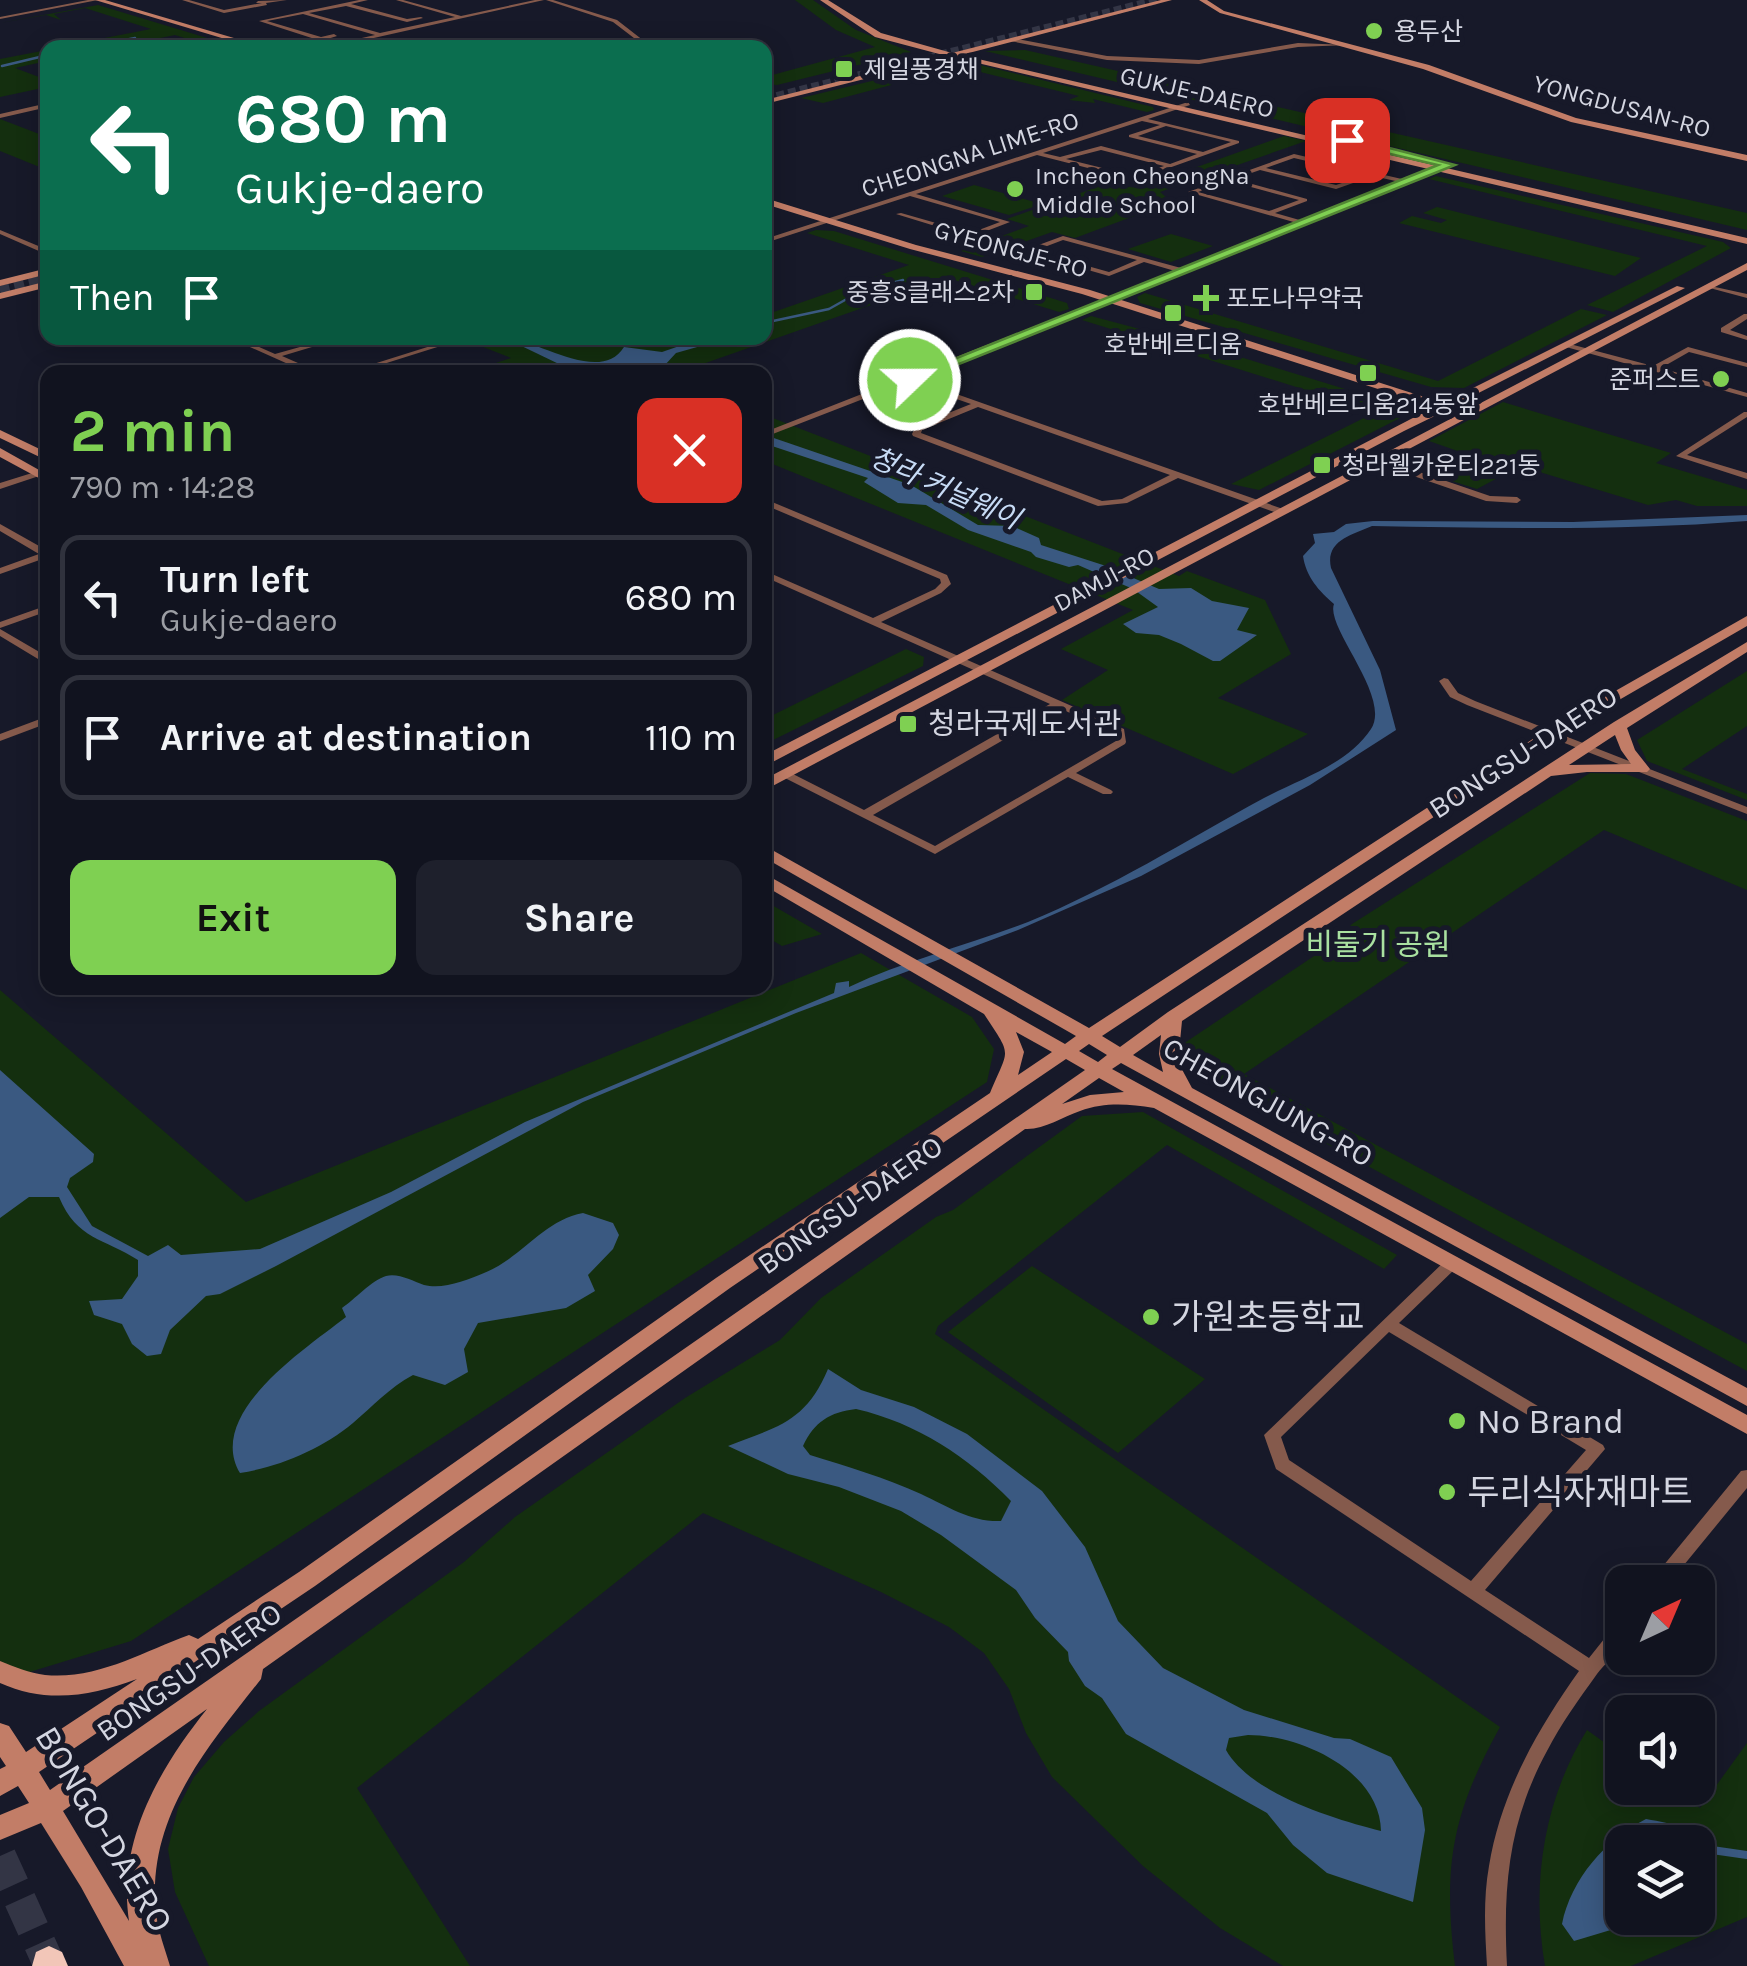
<!DOCTYPE html>
<meta charset="utf-8">
<style>
:root{--surface:#11131f;--page:#1e202c;--text:#f1f3f6;--muted:#9c9ea4;--line:#30323d;--accent:#7fd052}
body{margin:0;font-family:Karla,"Noto Sans KR",sans-serif;background:var(--page);color:var(--text);height:100vh;display:flex;flex-direction:column;font-size:38px;white-space:nowrap}
*{box-sizing:border-box;margin:0}
p{font-size:32px;color:var(--muted)}
.icon{flex:none;width:55px;height:55px;fill:none;stroke:currentColor;stroke-width:2;stroke-linecap:round;stroke-linejoin:round}
.map{position:relative;flex:1;overflow:hidden}
.panel{position:absolute;left:40px;top:365px;width:732px;height:630px;display:flex;flex-direction:column;background:var(--surface);border-radius:20px;box-shadow:0 5px 25px #0003,0 0 0 2px var(--line)}
.panel>*{flex:none}
.top-card{position:absolute;left:40px;top:40px;width:732px;height:305px;border-radius:20px;box-shadow:0 5px 25px #0003,0 0 0 2px var(--line);background:#0b6e4f;color:#fff;overflow:hidden}
.needle{width:65px;rotate:44deg}
.tools{position:absolute;left:1605px;top:1565px;display:grid;gap:20px}
.tools a{display:grid;place-items:center;width:110px;height:110px;border-radius:20px;background:var(--surface);box-shadow:0 5px 25px #0003,0 0 0 2px var(--line);font-size:50px}
.pin{position:absolute;display:grid;place-items:center;width:85px;height:85px;color:#fff;margin:-42px;border-radius:20px;box-shadow:0 5px 15px #0006}
.me{position:absolute;width:110px;margin:-55px;rotate:68deg;stroke-linejoin:round;filter:drop-shadow(0 0 8px #0008)}
.turn{display:flex;align-items:center;gap:35px;height:210px;padding:0 30px;font-size:45px}
.turn .icon{width:130px;height:130px;stroke-width:2.5}
.turn b{display:block;font-size:70px;line-height:85px}
.then{display:flex;align-items:center;height:95px;padding:0 30px;background:#0003;gap:20px;font-size:38px}
.round{display:grid;place-items:center;flex:none;width:105px;height:105px;border-radius:20px;background:var(--page)}
.headline{display:flex;align-items:center;justify-content:space-between;height:170px;padding:0 30px}
h1{font-size:60px;font-weight:700;line-height:75px;color:var(--accent)}
.cta{display:flex;gap:20px;margin-top:auto;padding:20px 30px}
.cta a{flex:1;height:115px;border-radius:20px;background:var(--accent);color:#111;font-size:40px;font-weight:700;line-height:115px;text-align:center}
.cta a+a{background:var(--page);color:var(--text)}
ul{padding:0;list-style:none}
li{display:flex;align-items:center;gap:30px;height:125px;margin:0 20px 15px;padding:0 10px;border:5px solid var(--line);border-radius:20px}
li div{flex:1}
li b{display:block;font-size:38px}
li em{font-style:normal}
.map>svg:first-child{display:block}
.green{fill:#142f0f;fill-rule:evenodd}
.water{fill:#3a5981;fill-rule:evenodd}
.lines{fill:none;stroke-linecap:round;stroke-linejoin:round}
.stream-far1{stroke:#3a5981;stroke-width:2.5}
.stream{stroke:#3a5981;stroke-width:8}
.secondary-tunnel-far1{stroke:#333545;stroke-width:8;stroke-dasharray:8 4;stroke-linecap:butt}
.secondary-tunnel{stroke:#333545;stroke-width:10;stroke-dasharray:10 5;stroke-linecap:butt}
.highway-tunnel{stroke:#333545;stroke-width:32;stroke-dasharray:32 16;stroke-linecap:butt}
.street{fill:#855a4c;fill-rule:evenodd}
.secondary{fill:#c27d67;fill-rule:evenodd}
.highway{fill:#f2c6b8;fill-rule:evenodd}
.route{fill:#7fd052;stroke:#538735;stroke-width:2.5}
.poi-dot{fill:#7fd052;stroke:#171929;stroke-width:4}
.labels{text-anchor:middle;dominant-baseline:central;stroke-width:10;stroke-linejoin:round;paint-order:stroke}
.far-poi-label{font-size:25px;fill:#d4d6e1;stroke:#171929;text-anchor:start}
.far-street-label{font-size:25px;fill:#d4d6e1;stroke:#171929}
.far-water-label{font-size:28px;font-style:italic;fill:#c7dbf5;stroke:#171929}
.poi-label{font-size:30px;fill:#d4d6e1;stroke:#171929;text-anchor:start}
.street-label{font-size:30px;fill:#d4d6e1;stroke:#171929}
.park-label{font-size:30px;fill:#a9e1a0;stroke:#171929}
.near-poi-label{font-size:35px;fill:#d4d6e1;stroke:#171929;text-anchor:start}
.near-street-label{font-size:35px;fill:#d4d6e1;stroke:#171929}
</style>
<div class="map">
<svg width="1747" height="1966" viewBox="0 0 1747 1966">
<rect width="100%" height="100%" fill="#171929"/>
<path class="green" d="M795,0H813L856,30L911,52L777,85L765,84V77L875,47L836,30Z
M98,5L237,47H213L175,35L115,47H58L151,29L85,8L54,14L61,20L46,15L0,23Z
M47,50V61L15,68L47,80V87L0,97V59Z
M1025,50L1747,213V230L985,51Z
M959,60L1153,107L1154,110L1147,112L1093,99L1095,103L1069,100L1079,96L960,67L823,103L801,98Z
M0,119L47,137V170L0,151Z
M1284,136L1306,141L1160,192L1172,202L1075,238L1052,232L982,257L961,251L1029,226L1007,219L1106,184L1138,188Z
M1436,176L1723,242L1731,248L1613,312L1587,305L1707,246L1429,179Z
M974,185L1042,204L1009,215L942,196Z
M1437,207L1641,258L1615,276L1399,223L1412,216L1441,223L1447,220L1423,213Z
M816,230L834,231L1067,303L1069,309L1059,312L948,278L680,372H469L511,358L460,338H765V315L909,265L807,233Z
M1171,234L1213,246L1171,262L1128,249Z
M1145,293L1438,381L1581,309L1607,315L1464,388L1431,387L1140,303L1137,297Z
M1091,316L1211,348L1394,404L1402,417L1259,490L1231,484L1376,412L1082,320Z
M1503,402L1671,453L1656,463L1747,490V506H1697L1676,500L1648,505L1520,466L1477,489L1433,475L1472,456L1429,441Z
M765,415L1179,576L1187,571L1265,600L1291,654L1218,698L1308,734L1233,774L1062,700L1108,670L1061,649L1133,610L765,461Z
M906,649L924,657L923,666L765,744V719Z
M1747,671V726L1682,769L1747,794V800L1647,761L1637,740Z
M1590,773L1626,774L1747,821V890L1604,830L1244,1074L1747,1344V1371L1190,1070L1183,1044L1332,944L1352,924Z
M765,901L822,934L782,946L765,936Z
M861,953L972,1017L994,1049L987,1082L131,1641L10,1678L0,1661V990L246,1202Z
M1143,1112L1397,1255L1384,1269L1167,1145L938,1326L935,1334L1500,1727C1451,1816 1443,1866 1455,1966H1283L1220,1928L1143,1866L1052,1777L1026,1733L1009,1689L984,1653L949,1627L881,1592L703,1513L357,1788L470,1966H209L175,1892L168,1849L178,1808L194,1777L224,1742L259,1711L464,1562L515,1517L685,1398L780,1340L821,1298L936,1217L953,1210L1082,1116Z
M1032,1266L1205,1379L1118,1453L948,1332Z
M1587,1730L1622,1755V1788H1670L1700,1808L1747,1743V1917L1631,1966H1545C1531,1885 1543,1801 1587,1730ZM1622,1842H1698V1918H1622Z"/>
<path class="water" d="M505,338C533,337 600,386 624,347L662,352L694,341L729,338L676,353L664,366L637,372H552L561,365Z
M765,435L911,485L978,525L1012,526L1039,538L1041,545L1103,565L1159,589L1191,588L1212,601L1249,608L1237,630L1257,635L1220,661H1213L1181,644L1159,635L1136,633L1123,624L1158,607L1133,589L1078,565L1069,567L1036,557L1031,552L968,530L926,505L898,503L864,482L868,478L766,444Z
M1747,515V521C1621,531 1498,528 1372,526C1351,535 1325,541 1331,568L1380,670L1396,730L1310,785L1141,876L1018,930L796,1013L583,1102L276,1266L220,1294L206,1296L170,1330L161,1354L147,1356L132,1344L122,1324L94,1315L89,1301L122,1299L138,1276V1260C104,1238 77,1240 59,1197H29L0,1218V1070L94,1154L93,1162L70,1178L67,1187L92,1226L148,1256L168,1245L181,1255L260,1249L391,1192L525,1122L834,993L836,983L849,981V987C906,960 969,945 1028,922C1111,888 1185,841 1264,798C1300,779 1348,764 1371,729C1392,697 1325,627 1334,604C1319,591 1306,577 1303,556L1315,543L1313,534L1334,532L1346,524L1373,521L1573,522Z
M583,1213L613,1223L619,1235L613,1249L588,1275L595,1291L566,1308L478,1323L464,1349L468,1372L445,1385L413,1375C389,1388 373,1406 353,1423C322,1449 279,1467 240,1473C205,1414 305,1349 346,1317L342,1308C354,1300 372,1280 386,1276C399,1273 412,1281 424,1285C443,1290 467,1280 484,1273C522,1258 542,1221 583,1213Z
M828,1369L861,1390L914,1407L967,1434L1042,1491L1085,1547L1118,1621L1163,1668L1244,1710L1334,1738L1350,1739L1391,1757L1422,1808L1425,1830L1413,1902L1327,1873L1293,1845L1267,1813L1126,1734L1102,1698L1085,1686L1069,1661L1068,1652L1035,1618L1016,1590L941,1535L901,1511L839,1487L788,1474L728,1446C777,1427 806,1422 828,1369ZM856,1409C917,1423 968,1457 1011,1501L1001,1521C970,1522 949,1507 921,1494C886,1478 846,1466 810,1455L803,1446C814,1422 830,1412 856,1409ZM1248,1735C1301,1735 1380,1771 1381,1831C1334,1819 1251,1794 1226,1750L1229,1738Z
M1646,1819C1674,1824 1694,1827 1712,1850L1707,1862L1698,1863V1842H1622V1906L1614,1929L1574,1941L1562,1924C1571,1879 1606,1839 1646,1819Z"/>
<g class="lines">
<path class="stream-far1" d="M84,48L135,38
M2,66L48,55
M773,321L829,309L861,291L903,280"/>
<path class="stream" d="M1712,1850L1747,1855"/>
<path class="secondary-tunnel-far1" d="M765,99L1157,0"/>
<path class="secondary-tunnel" d="M0,291L48,279"/>
<path class="highway-tunnel" d="M0,1856L49,1964"/>
<path class="street" d="M88,0H98L0,19V17Z
M182,0H189L224,10L262,3H256L258,1L287,0L266,3L267,5L224,13Z
M359,0H368L351,4L407,19L421,17L423,18L407,22L346,6L309,13L380,33L455,17L396,0H403L461,16L535,0H544L329,48H318L375,35L303,14L267,21L321,37L334,34L337,36L321,41L259,21Z
M546,0H553L617,20L653,48H647L613,22Z
M1012,38L1107,56L1199,60L1298,43L1347,45L1298,47L1199,64L1107,60L1010,41Z
M765,88L771,91L765,92Z
M1188,102L1190,105L1148,119L1239,141V143L1135,180L1037,155L916,194L1010,222L971,237L896,214L901,213L971,233L1000,222L910,196L765,243V239ZM1142,121L1160,125L1129,135V137L1197,154L1170,164L1101,146L1060,157L1043,153ZM1166,126L1231,142L1203,152L1138,136ZM1101,150L1164,166L1135,176L1066,159Z
M48,103V107L0,118V114Z
M1294,154L1406,180L1448,164L1453,165L914,379L1283,509V513H1277L1178,478L1127,503L1098,506L913,436L912,434L916,426L971,404L907,382L765,437V432L1175,271L1144,262L1109,276L1025,252V250L1063,236L1181,268L1297,223L1188,192ZM1294,158L1366,175L1336,185L1266,168ZM1260,170L1336,189L1373,176L1400,182L1303,221L1275,213L1307,201V199L1234,179ZM1229,181L1299,200L1269,211L1198,192ZM1063,240L1137,260L1109,272L1034,251ZM978,407L1170,475L1122,499L1102,501L921,433L922,430Z
M0,230L48,250V255L0,234Z
M1706,285L1747,294V298L1706,287Z
M1744,314H1747V319L1730,330L1747,336V340L1721,332V328Z
M230,338H239L275,354L332,338H342L282,356L314,370L315,372H306Z
M456,338H466L358,372H348Z
M1566,343L1653,366L1688,347L1747,363V367L1689,352L1661,368L1747,393V397L1566,347Z
M1744,412H1747V417L1687,455L1747,473V479L1676,456Z
M1376,457L1490,496L1517,497L1521,500L1517,503L1486,501L1373,462V458Z
M48,468V473L0,489V483Z
M765,499L947,575L951,584L941,593L881,622L1124,729L1126,742L1125,744L1076,773L1111,790L1113,792L1111,794H1103L1068,777L935,854L781,776L780,774L781,772H789L864,810L1050,704L765,577V571L873,618L935,589L941,583L940,579L765,505ZM1059,708L1115,733L1116,741L935,846L873,815Z
M0,524L48,551V557L0,574V568L39,554L0,531Z
M48,605V611L0,628V622Z
M0,629L48,657V665L0,636Z
M1444,678L1448,679L1458,693L1475,701L1747,807V814L1467,705L1450,697L1439,681Z
M48,716V723L0,741V734Z
M1451,1259L1456,1260L1458,1264L1456,1268L1399,1323L1603,1445L1605,1449L1485,1590L1589,1658L1616,1624L1622,1622C1622,1629 1624,1638 1621,1644C1615,1655 1604,1665 1597,1674C1579,1699 1561,1724 1547,1751C1508,1823 1503,1887 1507,1966H1487C1485,1933 1483,1899 1489,1866C1501,1793 1537,1730 1579,1671L1276,1469L1264,1435L1446,1260ZM1389,1332L1586,1450L1471,1581L1289,1460L1281,1437Z
M1747,1470V1488L1670,1582H1652L1654,1577L1741,1471Z"/>
<path class="secondary" d="M95,0H105L268,48H255Z
M820,0H828L881,33L952,53L1161,0H1172L961,55L1747,238V244L952,57L765,104V100L943,55L875,37Z
M1199,0H1207L1224,11L1429,65L1576,118L1747,155V161L1571,122L1423,69L1220,13Z
M765,198L916,245L1090,290L1443,403L1677,286L1685,288L1453,406L1454,411H1445L1404,431L765,766V755L1434,407L1082,294L910,249L765,204Z
M1747,263V270L765,790V779Z
M48,268V274L0,286V280Z
M48,281V287L0,299V293Z
M0,430L48,453V461L0,438Z
M0,448L48,475V483L0,457Z
M1747,616V626L1555,737L1102,1036L1120,1047L1168,1012L1614,722L1747,642V652L1627,728L1635,750L1650,769L1647,772H1587L1551,776L1182,1021L1178,1062L1192,1088L1747,1388V1406L1121,1063L1112,1069L1747,1415V1434L1154,1108C1128,1104 1105,1102 1080,1111C1062,1117 1044,1130 1025,1129L263,1669L261,1679C206,1749 146,1818 156,1913C158,1931 165,1949 170,1966H124L81,1887L41,1823L0,1840V1815L29,1803L18,1786L0,1796V1769L6,1766L0,1757V1723L9,1726L26,1752L137,1679C91,1696 47,1704 0,1683V1661C15,1667 29,1673 45,1675C97,1680 142,1652 189,1635L198,1639L299,1572L716,1278L990,1093C1009,1047 1013,1058 984,1014L765,886V874L1065,1044L1076,1036L765,858V846L1089,1028L1545,731ZM1615,735L1621,750L1631,764L1569,765ZM1016,1032L1052,1052L1018,1075L1024,1052ZM1161,1035L1159,1054L1163,1072L1133,1055ZM1089,1044L1107,1055L1098,1062L1079,1051ZM1066,1059L1085,1070L50,1790L39,1772L315,1586L730,1288ZM1099,1078L1124,1092L1090,1095L1062,1104ZM207,1709C159,1769 117,1841 129,1921L63,1811Z"/>
<path class="highway" d="M49,1946L62,1952L68,1966H32L36,1952Z"/>
</g>
<path class="route" d="M1347,137L1455,165L914,382L902,380L1438,165L1343,143Z"/>
<g class="poi-dot">
<circle cx="1374" cy="31" r="10"/>
<rect x="834" y="59" width="20" height="20" rx="5"/>
<circle cx="1015" cy="189" r="10"/>
<rect x="1024" y="282" width="20" height="20" rx="5"/>
<path d="M1201 283h10v10h10v10h-10v10h-10v-10h-10v-10h10z"/>
<rect x="1163" y="303" width="20" height="20" rx="5"/>
<rect x="1358" y="363" width="20" height="20" rx="5"/>
<circle cx="1721" cy="379" r="10"/>
<rect x="1312" y="455" width="20" height="20" rx="5"/>
<rect x="898" y="714" width="20" height="20" rx="5"/>
<circle cx="1151" cy="1317" r="10"/>
<circle cx="1457" cy="1421" r="10"/>
<circle cx="1447" cy="1492" r="10"/>
</g>
<g class="labels">
<g class="far-poi-label">
<text x="1394" y="31">용두산</text>
<text x="864" y="69">제일풍경채</text>
<text x="1035" y="175">Incheon CheongNa<tspan x="1035" dy="29">Middle School</tspan></text>
<text x="1014" y="292" text-anchor="end">중흥S클래스2차</text>
<text x="1226" y="298">포도나무약국</text>
<text x="1173" y="344" text-anchor="middle">호반베르디움</text>
<text x="1701" y="379" text-anchor="end">준퍼스트</text>
<text x="1368" y="404" text-anchor="middle">호반베르디움214동앞</text>
<text x="1342" y="465">청라웰카운티221동</text>
</g>
<g class="far-street-label">
<text transform="translate(1197 92) rotate(13)">GUKJE-DAERO</text>
<text transform="translate(1622 106) rotate(15)">YONGDUSAN-RO</text>
<text transform="translate(970 154) rotate(-18)">CHEONGNA LIME-RO</text>
<text transform="translate(1011 249) rotate(15)">GYEONGJE-RO</text>
<text transform="translate(1104 579) rotate(-28)">DAMJI-RO</text>
</g>
<g class="far-water-label">
<text transform="translate(945 488) rotate(24)">청라 커널웨이</text>
</g>
<g class="poi-label">
<text x="928" y="724">청라국제도서관</text>
</g>
<g class="street-label">
<text transform="translate(1523 752) rotate(-33)">BONGSU-DAERO</text>
<text transform="translate(1268 1102) rotate(29)">CHEONGJUNG-RO</text>
<text transform="translate(850 1205) rotate(-35)">BONGSU-DAERO</text>
<text transform="translate(189 1672) rotate(-35)">BONGSU-DAERO</text>
</g>
<g class="park-label">
<text x="1378" y="945">비둘기 공원</text>
</g>
<g class="near-poi-label">
<text x="1171" y="1317">가원초등학교</text>
<text x="1477" y="1421">No Brand</text>
<text x="1467" y="1492">두리식자재마트</text>
</g>
<g class="near-street-label">
<text transform="translate(104 1829) rotate(59)">BONGO-DAERO</text>
</g>
</g>
</svg>
<div class="tools">
<a><svg class="needle" viewBox="-14 -14 28 28"><path d="M0-13l5 13h-10z" fill="#e53935"/><path d="M0 13l5-13h-10z" fill="#9c9ea4"/></svg></a>
<a><svg class="icon" aria-label="sound" viewBox="0 0 24 24"><path d="M4 9h4l5-4v14l-5-4H4zM17 9q2 3 0 6"/></svg></a>
<a><svg class="icon" aria-label="layers" viewBox="0 0 24 24"><path d="M12 4l9 5-9 5-9-5zM3 14l9 5 9-5"/></svg></a>
</div>
<div class="pin" style="left:1347px;top:140px;background:#d93025"><svg class="icon" aria-label="arrive" viewBox="0 0 24 24"><path d="M6 21V4h12l-3 4 3 4H6"/></svg></div>
<svg class="me" style="left:910px;top:380px" viewBox="-20 -20 40 40"><circle r="17" fill="#7fd052" stroke="#fff" stroke-width="3"/><path d="M0-11L8 9 0 5-8 9z" fill="#fff"/></svg>
<div class="top-card">
<div class="turn"><svg class="icon" aria-label="left" viewBox="0 0 24 24"><path d="M17 20v-9H6M10 6l-5 5 5 5"/></svg><div><b>680 m</b>Gukje-daero</div></div>
<div class="then">Then<svg class="icon" aria-label="arrive" viewBox="0 0 24 24"><path d="M6 21V4h12l-3 4 3 4H6"/></svg></div>
</div>
<section class="panel">
<div class="headline"><div><h1>2 min</h1><p>790 m · 14:28</p></div><a class="round" style="background:#d93025;color:#fff"><svg class="icon" aria-label="close" viewBox="0 0 24 24"><path d="M6 6l12 12M18 6L6 18"/></svg></a></div>
<ul>
<li><svg class="icon" aria-label="left" viewBox="0 0 24 24"><path d="M17 20v-9H6M10 6l-5 5 5 5"/></svg><div><b>Turn left</b><p>Gukje-daero</p></div><em>680 m</em></li>
<li><svg class="icon" aria-label="arrive" viewBox="0 0 24 24"><path d="M6 21V4h12l-3 4 3 4H6"/></svg><div><b>Arrive at destination</b></div><em>110 m</em></li>
</ul>
<div class="cta"><a>Exit</a><a>Share</a></div>
</section>
</div>
